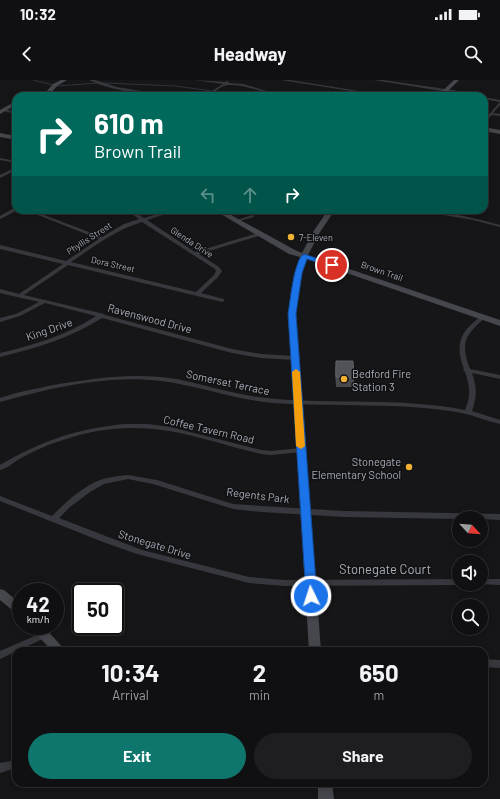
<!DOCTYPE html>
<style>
:root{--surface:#101012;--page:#1e1e20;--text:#f1f3f6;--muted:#9c9d9f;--line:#303032;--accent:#0f766e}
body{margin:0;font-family:Barlow,sans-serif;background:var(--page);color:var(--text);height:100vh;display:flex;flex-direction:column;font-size:15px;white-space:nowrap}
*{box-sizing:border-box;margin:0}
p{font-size:13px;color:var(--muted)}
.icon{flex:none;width:22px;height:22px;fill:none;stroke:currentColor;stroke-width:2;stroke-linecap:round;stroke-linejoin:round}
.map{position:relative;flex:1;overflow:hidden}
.sheet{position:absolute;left:12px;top:567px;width:476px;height:140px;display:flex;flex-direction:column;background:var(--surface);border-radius:12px;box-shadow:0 2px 10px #0003,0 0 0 1px var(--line)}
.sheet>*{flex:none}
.hud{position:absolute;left:12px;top:12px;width:476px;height:122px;border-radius:12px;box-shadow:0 2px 10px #0003,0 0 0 1px var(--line);background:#00695c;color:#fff;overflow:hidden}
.needle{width:26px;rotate:116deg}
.fabs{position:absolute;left:452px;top:431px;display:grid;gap:8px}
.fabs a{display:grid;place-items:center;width:36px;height:36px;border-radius:50%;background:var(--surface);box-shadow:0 2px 10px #0003,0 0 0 1px var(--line);font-size:20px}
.speed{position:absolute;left:12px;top:503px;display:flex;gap:8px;font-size:20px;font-weight:700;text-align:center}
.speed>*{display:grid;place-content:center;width:52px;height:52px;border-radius:50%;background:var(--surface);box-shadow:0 2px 10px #0003,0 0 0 1px var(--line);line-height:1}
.speed small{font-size:10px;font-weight:400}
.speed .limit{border:2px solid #111;border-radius:6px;background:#fff;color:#111}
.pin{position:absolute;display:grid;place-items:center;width:34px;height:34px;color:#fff;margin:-17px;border:2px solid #fff;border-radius:50%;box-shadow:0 1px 4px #0007}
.me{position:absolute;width:44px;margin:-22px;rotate:356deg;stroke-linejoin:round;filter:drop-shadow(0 0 3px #0008)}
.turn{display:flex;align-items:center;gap:14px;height:84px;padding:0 16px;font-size:18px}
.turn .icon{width:52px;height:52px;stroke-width:2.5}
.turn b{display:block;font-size:28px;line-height:34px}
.lanes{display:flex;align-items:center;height:38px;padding:0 16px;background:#0003;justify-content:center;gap:20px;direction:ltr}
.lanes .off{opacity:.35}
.eta{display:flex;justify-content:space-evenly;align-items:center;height:68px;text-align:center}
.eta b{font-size:24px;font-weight:700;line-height:28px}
.button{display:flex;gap:8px;margin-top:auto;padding:8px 16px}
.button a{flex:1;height:46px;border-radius:24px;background:var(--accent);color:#fff;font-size:16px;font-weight:700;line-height:46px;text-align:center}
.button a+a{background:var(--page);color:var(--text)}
.status{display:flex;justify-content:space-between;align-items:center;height:28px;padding:0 20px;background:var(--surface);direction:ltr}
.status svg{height:11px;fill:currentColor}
header{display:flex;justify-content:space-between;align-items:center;height:52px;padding:0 16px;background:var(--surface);font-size:18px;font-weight:700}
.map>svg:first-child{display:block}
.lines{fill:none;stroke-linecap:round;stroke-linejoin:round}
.stream{stroke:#2c353c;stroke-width:1}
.street{fill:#37383d;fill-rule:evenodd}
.secondary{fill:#45474d;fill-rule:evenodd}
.wall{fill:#47494d}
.building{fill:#525359;stroke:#5f6168}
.route{fill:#1a73e8;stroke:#114b97}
.slow{fill:#f59e0b}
.poi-dot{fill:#f2b134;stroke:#111113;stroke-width:1.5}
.labels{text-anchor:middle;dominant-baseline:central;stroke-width:3;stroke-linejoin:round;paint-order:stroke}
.far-poi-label{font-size:9px;fill:#a8adb8;stroke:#111113;text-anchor:start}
.far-street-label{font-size:9px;fill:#a8adb8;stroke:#111113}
.street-label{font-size:11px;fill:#a8adb8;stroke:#111113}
.poi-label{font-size:11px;fill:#a8adb8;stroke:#111113;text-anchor:start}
.near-street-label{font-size:13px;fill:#a8adb8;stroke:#111113}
</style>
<div class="status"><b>10:32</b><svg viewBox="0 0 49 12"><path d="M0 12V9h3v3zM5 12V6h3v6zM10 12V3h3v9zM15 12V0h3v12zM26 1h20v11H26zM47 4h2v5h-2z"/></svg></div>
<header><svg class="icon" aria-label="back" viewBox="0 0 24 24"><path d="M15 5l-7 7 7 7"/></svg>Headway<svg class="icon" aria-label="search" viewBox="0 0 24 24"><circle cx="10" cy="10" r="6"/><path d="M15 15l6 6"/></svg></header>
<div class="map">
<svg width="500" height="719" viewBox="0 0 500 719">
<rect width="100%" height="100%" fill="#161618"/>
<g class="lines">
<path class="stream" d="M33,0L57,6L99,3
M104,3L176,6L247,16"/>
<path class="street" d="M89,0H95L117,7L172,16C150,16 108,10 89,0Z
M194,0L225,2L228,1L229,3L243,4L270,12L291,16C269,16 250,5 229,5C220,4 214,16 204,16L223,4Z
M281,0H290L391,16H382Z
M374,0H383L459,11L479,16H472Z
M48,12L60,15L61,16H55L47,14Z
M484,17L500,20V25L493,33L500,34V36L492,35L484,43V40L500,22L484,19Z
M3,29L16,32V34L3,31Z
M0,78L16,81V83L0,80Z
M16,87V90L0,98V95Z
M14,128H16V130H18L0,139V136Z
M25,130H31L102,157L124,144L139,139L126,130H131L144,138L171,130H178L147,140L195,172L258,153H262V155L199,174L219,187L222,191L218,197L201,213L224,219V221L222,222L68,185L24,215L104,234L105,235L232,269L261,274L295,276L298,278L295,280L261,278L232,273L102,238C71,258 36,268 0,277V273C34,265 67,255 96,236L45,223L20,236L0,242V238L16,234L39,222L0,213V209L19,214L63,184L0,169V165L66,181L99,159ZM142,142L215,189L216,191L214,195L196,212L71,182C95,166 115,150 142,142Z
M417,130C445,130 473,138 500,145V147L473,140L419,131Z
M252,135L254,136V137L236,142L234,141Z
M483,235L486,237L485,238C465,255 460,263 470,289L500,295V299L472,293C477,308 477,316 472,331L500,340V344C487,341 475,336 462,333C400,322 337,327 274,323C236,320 200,306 161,301C109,294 50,308 0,322V318C17,312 35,309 53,305C94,298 135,292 177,299C206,305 235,315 266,318C332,325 400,317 465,330C471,316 470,306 465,292L463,290L464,289C457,271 457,256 473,243C476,240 479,237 483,235Z
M126,344H148L170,347L261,370L271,371L301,368L305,370L301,372L271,375L261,374C230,367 200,356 169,351C133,345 97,348 63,360C49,364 34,371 21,378C14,382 8,388 0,390V385C41,361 78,348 126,344Z
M128,395L157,400L233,424L262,426L344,431L500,434V440L481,439V438L459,439L344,437L262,432L233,429L153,404L128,399L104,404L90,412L70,427L59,438L142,470L249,497L285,500L459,499V504H462L459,505L285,506L249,503L137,474L103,462L0,421V416L52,436C66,422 82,407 100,400C109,397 119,396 128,395Z
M481,499H500V505L478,504H481Z
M44,552L47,553L48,555L47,557L0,579V571Z
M484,579L500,580V588L484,587Z
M16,680V688L0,693V683Z"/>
<path class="secondary" d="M61,0H67L57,6L50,14L27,16L46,12L53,4Z
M454,0H459L443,16H437Z
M16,21V25L0,34V30Z
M484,47L500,50V54L484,51Z
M0,53L16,56V60L0,57Z
M214,130H222L295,170L302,173L313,152L328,130H335L320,152L308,175L500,240V246L306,179L301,199L296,234L321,571H309L288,234L294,194L300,177L289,174Z
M0,509L4,510L21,524V536L17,534L0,520Z
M29,546H43L66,571H52Z
M318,703H332L334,719H318Z"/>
</g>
<path class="wall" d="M336,281L354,298V307H336L335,291Z"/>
<path class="building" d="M336,281H353L354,298L336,297Z"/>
<path class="route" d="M304,174L336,185L332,187L307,179L302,193L296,234L317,516L315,519H307L306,516L288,234C290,223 294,179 304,174Z"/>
<path class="slow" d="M296,289L300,292L305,366L301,369L296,366L292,292Z"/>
<g class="poi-dot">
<circle cx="291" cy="157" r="4"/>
<circle cx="344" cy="299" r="4"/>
<circle cx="409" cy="387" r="4"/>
</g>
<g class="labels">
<g class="far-poi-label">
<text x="299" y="157">7-Eleven</text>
</g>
<g class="far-street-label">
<text transform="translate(89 158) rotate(-33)">Phyllis Street</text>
<text transform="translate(192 162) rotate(33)">Glenda Drive</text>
<text transform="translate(113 184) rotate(13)">Dora Street</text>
<text transform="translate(382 191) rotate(19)">Brown Trail</text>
</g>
<g class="street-label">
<text transform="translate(150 238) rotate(15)">Ravenswood Drive</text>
<text transform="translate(49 249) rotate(-19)">King Drive</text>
<text transform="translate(228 302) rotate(12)">Somerset Terrace</text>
<text transform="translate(209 349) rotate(13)">Coffee Tavern Road</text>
<text transform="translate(258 415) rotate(7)">Regents Park</text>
<text transform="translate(155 464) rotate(17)">Stonegate Drive</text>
</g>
<g class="poi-label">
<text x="352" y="293">Bedford Fire<tspan x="352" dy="13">Station 3</tspan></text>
<text x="401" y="381" text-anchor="end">Stonegate<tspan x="401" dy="13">Elementary School</tspan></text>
</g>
<g class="near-street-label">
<text x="385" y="489">Stonegate Court</text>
</g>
</g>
</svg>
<div class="fabs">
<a><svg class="needle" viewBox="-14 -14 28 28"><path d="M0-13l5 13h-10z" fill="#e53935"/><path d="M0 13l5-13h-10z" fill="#9c9d9f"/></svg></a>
<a><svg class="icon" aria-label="sound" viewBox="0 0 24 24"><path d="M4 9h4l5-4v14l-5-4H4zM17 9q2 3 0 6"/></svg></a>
<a><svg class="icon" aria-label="search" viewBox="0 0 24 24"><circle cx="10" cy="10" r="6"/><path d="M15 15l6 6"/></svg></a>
</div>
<div class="speed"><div>42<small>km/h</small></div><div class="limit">50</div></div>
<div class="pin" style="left:332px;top:185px;background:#d93025"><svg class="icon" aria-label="arrive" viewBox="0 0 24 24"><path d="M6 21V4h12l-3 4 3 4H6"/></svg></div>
<svg class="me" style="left:311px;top:516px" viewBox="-20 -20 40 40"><circle r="17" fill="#1a73e8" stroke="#fff" stroke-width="3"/><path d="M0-11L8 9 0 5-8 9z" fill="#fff"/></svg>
<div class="hud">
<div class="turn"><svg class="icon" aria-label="right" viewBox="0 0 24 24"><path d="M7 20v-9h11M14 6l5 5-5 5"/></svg><div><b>610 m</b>Brown Trail</div></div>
<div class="lanes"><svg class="icon off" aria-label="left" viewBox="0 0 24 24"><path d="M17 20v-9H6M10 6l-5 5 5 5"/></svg><svg class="icon off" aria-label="ahead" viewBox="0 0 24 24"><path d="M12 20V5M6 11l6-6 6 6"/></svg><svg class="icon" aria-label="right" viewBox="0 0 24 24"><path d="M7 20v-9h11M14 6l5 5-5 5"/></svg></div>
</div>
<section class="sheet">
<div class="eta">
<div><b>10:34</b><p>Arrival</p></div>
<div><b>2</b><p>min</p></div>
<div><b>650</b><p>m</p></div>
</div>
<div class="button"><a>Exit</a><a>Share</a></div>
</section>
</div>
